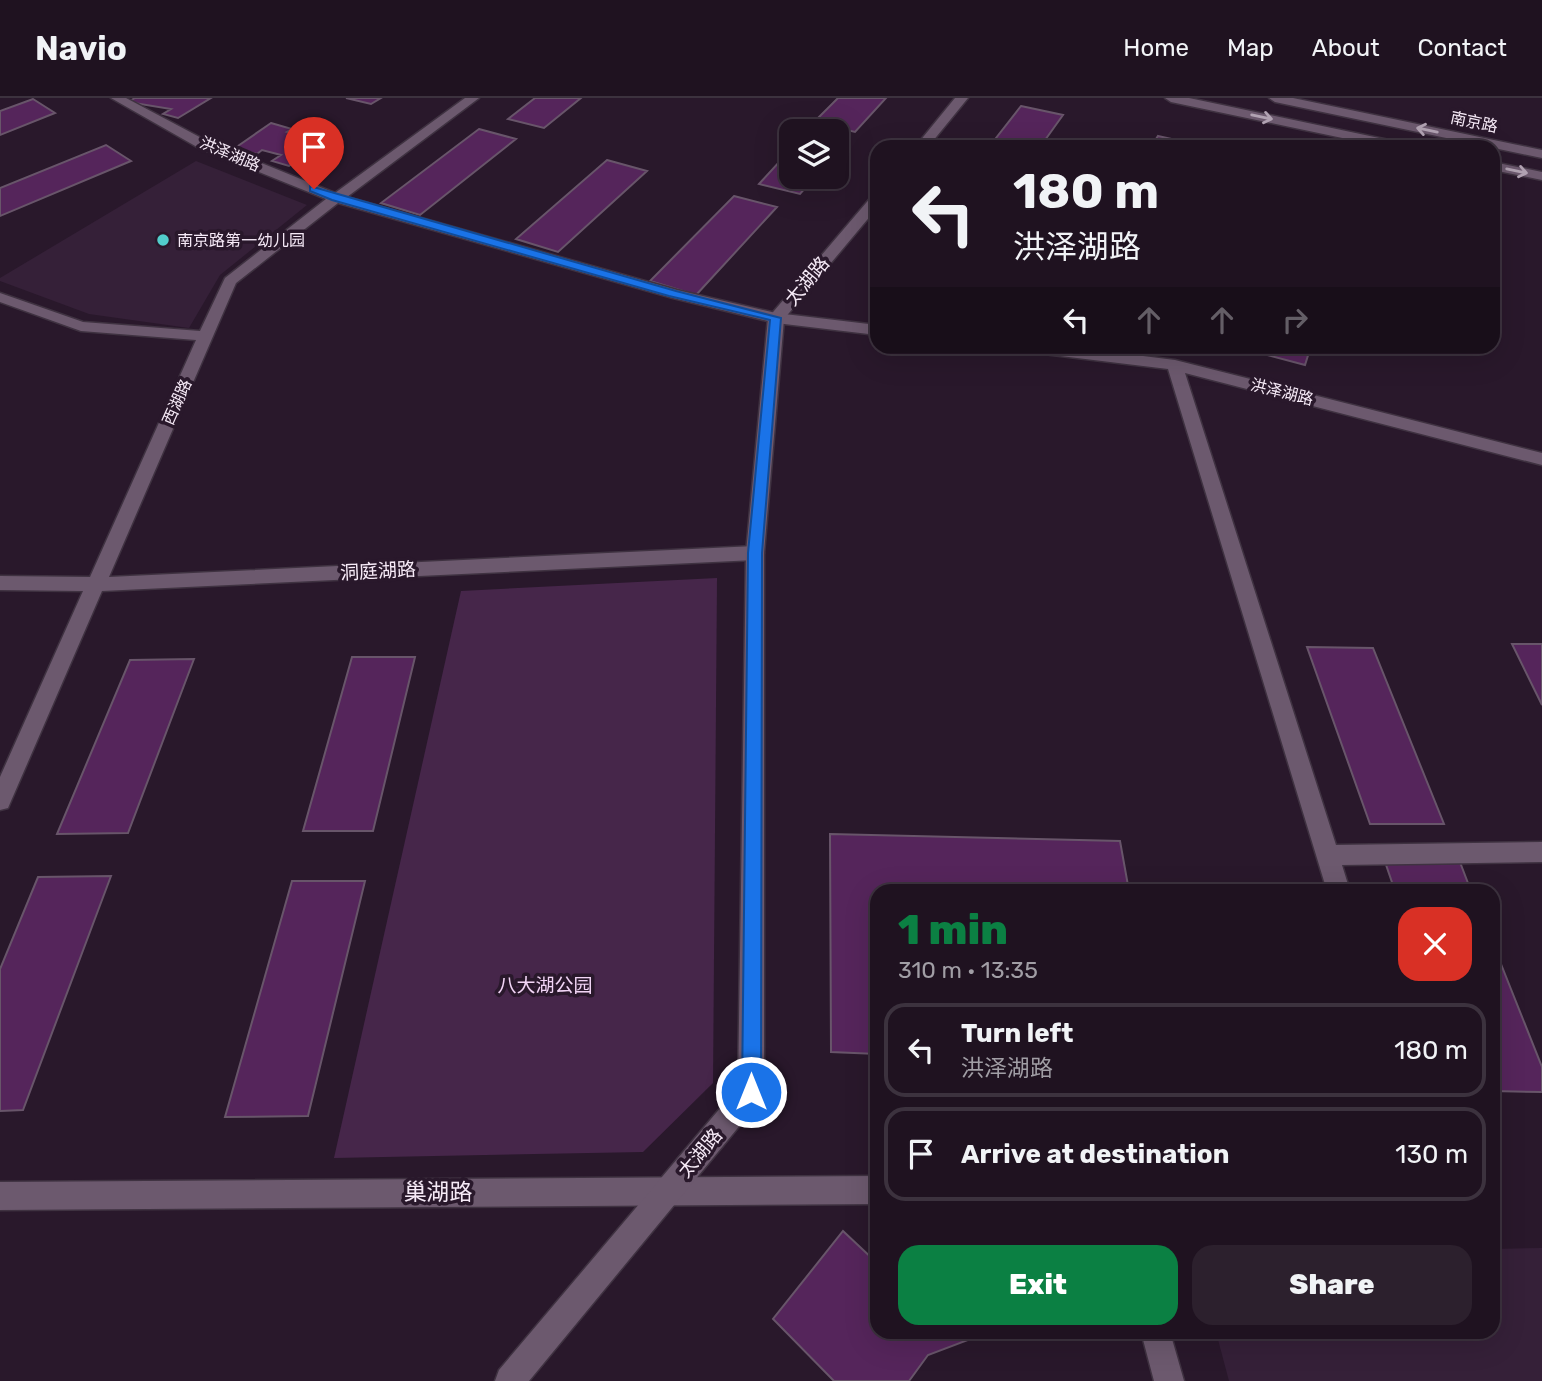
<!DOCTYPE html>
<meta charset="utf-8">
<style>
:root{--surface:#1f1220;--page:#2c202d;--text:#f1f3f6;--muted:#a19ea5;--line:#3c323e;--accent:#0b8043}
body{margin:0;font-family:Rubik,"Noto Sans SC",sans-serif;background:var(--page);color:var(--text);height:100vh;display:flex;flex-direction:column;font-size:26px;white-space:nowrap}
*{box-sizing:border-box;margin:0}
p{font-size:23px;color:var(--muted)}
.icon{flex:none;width:38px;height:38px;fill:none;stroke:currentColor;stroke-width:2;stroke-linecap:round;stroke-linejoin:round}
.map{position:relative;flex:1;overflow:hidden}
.details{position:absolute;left:870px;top:786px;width:630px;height:455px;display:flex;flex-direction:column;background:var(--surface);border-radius:21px;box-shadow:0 7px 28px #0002,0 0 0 2px var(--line)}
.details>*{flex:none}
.top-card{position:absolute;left:870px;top:42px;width:630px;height:214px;border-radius:21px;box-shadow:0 7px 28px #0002,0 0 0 2px var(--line);background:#1f1220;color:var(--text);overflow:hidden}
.fabs{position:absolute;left:779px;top:21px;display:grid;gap:14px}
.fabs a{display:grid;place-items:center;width:70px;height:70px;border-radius:14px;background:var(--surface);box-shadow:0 7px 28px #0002,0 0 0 2px var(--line);font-size:35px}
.pin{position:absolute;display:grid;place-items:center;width:60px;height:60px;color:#fff;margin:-72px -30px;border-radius:50% 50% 50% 0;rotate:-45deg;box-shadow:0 0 7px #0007}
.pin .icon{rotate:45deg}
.me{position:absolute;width:77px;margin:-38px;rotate:0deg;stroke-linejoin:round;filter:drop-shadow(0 0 5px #0008)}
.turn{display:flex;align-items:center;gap:24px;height:147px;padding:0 28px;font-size:32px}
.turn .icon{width:91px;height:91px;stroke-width:2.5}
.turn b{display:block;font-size:49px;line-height:60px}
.lanes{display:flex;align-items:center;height:66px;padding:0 28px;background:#0003;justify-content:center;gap:35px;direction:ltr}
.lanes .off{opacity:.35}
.round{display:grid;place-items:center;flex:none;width:74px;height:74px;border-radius:21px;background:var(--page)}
.headline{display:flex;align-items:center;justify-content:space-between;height:119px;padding:0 28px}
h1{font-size:42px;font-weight:800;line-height:52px;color:var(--accent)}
.primary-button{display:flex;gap:14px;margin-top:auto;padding:14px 28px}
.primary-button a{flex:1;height:80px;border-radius:21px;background:var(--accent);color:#fff;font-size:28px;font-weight:800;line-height:80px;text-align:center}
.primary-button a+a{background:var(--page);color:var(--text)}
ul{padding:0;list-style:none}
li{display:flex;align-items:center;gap:21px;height:94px;margin:0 14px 10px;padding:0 14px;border:4px solid var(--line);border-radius:21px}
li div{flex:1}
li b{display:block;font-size:26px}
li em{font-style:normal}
header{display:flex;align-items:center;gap:42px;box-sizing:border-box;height:98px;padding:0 35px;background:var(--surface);border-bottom:2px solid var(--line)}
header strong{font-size:33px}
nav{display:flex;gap:38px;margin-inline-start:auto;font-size:24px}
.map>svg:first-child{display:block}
.built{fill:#352038}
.green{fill:#46264a}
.building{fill:#55255b;stroke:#68556a;stroke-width:2}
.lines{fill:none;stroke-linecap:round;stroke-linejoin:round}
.minor-casing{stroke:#3f3241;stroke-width:3}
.tertiary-casing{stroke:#3f3241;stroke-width:3}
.secondary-casing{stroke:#3f3241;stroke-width:3}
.minor{fill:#6c596e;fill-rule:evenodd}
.tertiary{fill:#6c596e;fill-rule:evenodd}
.secondary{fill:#6c596e;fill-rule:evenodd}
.oneway{stroke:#b1a2b2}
.route{fill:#1a73e8;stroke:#114b97;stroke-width:2}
.poi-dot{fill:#52cdcc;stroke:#29182b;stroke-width:2.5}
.labels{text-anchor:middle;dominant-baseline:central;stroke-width:7;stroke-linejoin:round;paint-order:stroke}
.far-street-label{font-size:16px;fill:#f6eaf7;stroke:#29182b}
.far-poi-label{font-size:16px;fill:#f6eaf7;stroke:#29182b;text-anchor:start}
.street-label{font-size:19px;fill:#f6eaf7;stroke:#29182b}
.park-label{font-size:19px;fill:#f2d5f6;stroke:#29182b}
.near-street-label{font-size:23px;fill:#f6eaf7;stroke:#29182b}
</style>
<header>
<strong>Navio</strong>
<nav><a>Home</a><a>Map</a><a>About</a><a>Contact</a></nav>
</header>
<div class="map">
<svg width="1542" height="1283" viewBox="0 0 1542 1283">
<rect width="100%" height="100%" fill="#29182b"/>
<path class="built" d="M196,63L307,107L220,177L189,230L89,216L0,183V180Z
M1542,1150V1283H1229L1216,1234H1493V1151Z"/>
<path class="green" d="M717,480L713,985L643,1054L334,1060L461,493Z"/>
<path class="building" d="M135,0H211L178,20L163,16L171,11L128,4Z
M346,0H381L371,6Z
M535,0H581L544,30L508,21Z
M838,0H886L855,34L814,24Z
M33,1L55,15L0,37V13Z
M1021,8L1063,17L1040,49H989Z
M271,25L292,31L287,34L306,39L314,34L331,38L289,68L272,63L281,57L262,52L257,56L235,50Z
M479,31L516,41L420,117L381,105Z
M1158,38L1203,48L1151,49Z
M106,47L131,63L0,118V90Z
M791,51V79H815L800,96L759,86Z
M607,62L647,73L558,154L516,141Z
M734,98L777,109L696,197L650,183Z
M1249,248H1311L1305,267L1248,252Z
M1512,546H1542V607Z
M1307,549L1373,550L1444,726H1370Z
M352,559H415L373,733H303Z
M194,561L128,735L57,736L130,562Z
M830,736L1120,743L1129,793H877V956L831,954Z
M1383,758L1458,759L1471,793H1395Z
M111,778L23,1012L0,1013V871L38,779Z
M292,783H365L308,1018L225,1019Z
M1493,846L1542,969V994L1493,993Z
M843,1133L877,1165V1234H965L968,1242L928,1257L909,1283H834L773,1221Z"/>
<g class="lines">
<g class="minor-casing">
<path id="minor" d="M111,0H126L207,43L335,95L465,0H479L347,99L677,192L776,215L877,227V237L776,225L673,200L338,105L236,185L109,479L755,448L762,450L764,455L762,460L755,462L102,493L11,703L8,710L0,712V679L83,493L0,492V478L90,479L196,242L81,233L0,204V195L83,224L200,233L225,180L326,101L197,49Z
M1012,248H1063L1175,262L1542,355V367L1185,275L1336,747L1542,744V764L1342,767L1350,793H1327L1168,271L1019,253Z
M877,1078V1106L0,1112V1084Z
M1141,1234H1170L1184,1283H1154Z"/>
</g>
<g class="tertiary-casing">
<path id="tertiary" d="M955,0H968L928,49H915Z
M877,97V110L784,221L764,455V994L760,1003L529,1283H495L499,1272L738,989L746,455L768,220L872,98Z"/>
</g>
<g class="secondary-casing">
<path id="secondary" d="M1165,0H1189L1403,45L1409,49H1385L1171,4Z
M1269,0H1293L1542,52V60L1275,4Z
M1493,64L1542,74V82L1493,72Z"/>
</g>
<use href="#minor" class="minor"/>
<use href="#tertiary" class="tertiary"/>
<use href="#secondary" class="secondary"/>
</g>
<defs><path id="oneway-shaft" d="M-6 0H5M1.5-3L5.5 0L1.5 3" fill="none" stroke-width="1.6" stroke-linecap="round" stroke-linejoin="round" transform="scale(1.75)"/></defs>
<g class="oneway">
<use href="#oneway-shaft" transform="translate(1262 19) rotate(12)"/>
<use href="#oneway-shaft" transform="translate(1427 32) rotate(-168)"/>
<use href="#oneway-shaft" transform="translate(1517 73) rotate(12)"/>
</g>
<path class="route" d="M310,88L676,193L781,220L762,455L761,994L758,1001L751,1003L745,1001L742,994L748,455L770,222L669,198L332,102L310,93Z"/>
<circle class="poi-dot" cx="163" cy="142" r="7"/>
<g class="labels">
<g class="far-street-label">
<text transform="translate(1474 24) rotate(12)">南京路</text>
<text transform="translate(230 56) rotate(23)">洪泽湖路</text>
<text transform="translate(1282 294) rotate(14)">洪泽湖路</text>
<text transform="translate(177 304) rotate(-66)">西湖路</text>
</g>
<g class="far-poi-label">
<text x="177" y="142">南京路第一幼儿园</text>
</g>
<g class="street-label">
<text transform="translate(807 183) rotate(-50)">太湖路</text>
<text transform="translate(378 473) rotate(-3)">洞庭湖路</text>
<text transform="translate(700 1055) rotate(-50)">太湖路</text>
</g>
<g class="park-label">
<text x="545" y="887">八大湖公园</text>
</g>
<g class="near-street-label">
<text x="438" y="1094">巢湖路</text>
</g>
</g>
</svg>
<div class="fabs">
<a><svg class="icon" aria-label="layers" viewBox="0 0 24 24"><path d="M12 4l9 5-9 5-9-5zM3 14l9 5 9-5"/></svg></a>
</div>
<div class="pin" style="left:314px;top:91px;background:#d93025"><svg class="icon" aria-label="arrive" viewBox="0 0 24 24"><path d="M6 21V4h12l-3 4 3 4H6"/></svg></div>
<svg class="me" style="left:751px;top:994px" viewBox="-20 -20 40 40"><circle r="17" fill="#1a73e8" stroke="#fff" stroke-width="3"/><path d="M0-11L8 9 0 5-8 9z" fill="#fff"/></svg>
<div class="top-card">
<div class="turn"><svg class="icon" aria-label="left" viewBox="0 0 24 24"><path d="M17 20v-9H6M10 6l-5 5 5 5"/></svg><div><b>180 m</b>洪泽湖路</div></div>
<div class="lanes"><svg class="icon" aria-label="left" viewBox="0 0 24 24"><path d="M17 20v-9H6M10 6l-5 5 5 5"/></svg><svg class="icon off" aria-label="ahead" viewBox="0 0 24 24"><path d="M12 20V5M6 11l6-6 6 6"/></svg><svg class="icon off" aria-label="ahead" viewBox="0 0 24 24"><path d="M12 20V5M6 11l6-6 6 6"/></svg><svg class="icon off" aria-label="right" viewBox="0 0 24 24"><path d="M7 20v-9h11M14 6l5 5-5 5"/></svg></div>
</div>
<section class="details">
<div class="headline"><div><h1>1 min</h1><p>310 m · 13:35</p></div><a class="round" style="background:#d93025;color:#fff"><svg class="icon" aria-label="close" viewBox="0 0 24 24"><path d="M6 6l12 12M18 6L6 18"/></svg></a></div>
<ul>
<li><svg class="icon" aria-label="left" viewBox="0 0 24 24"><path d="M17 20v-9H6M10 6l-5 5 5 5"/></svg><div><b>Turn left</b><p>洪泽湖路</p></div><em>180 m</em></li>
<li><svg class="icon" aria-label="arrive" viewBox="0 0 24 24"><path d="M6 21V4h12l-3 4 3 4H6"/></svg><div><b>Arrive at destination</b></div><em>130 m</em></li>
</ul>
<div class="primary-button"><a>Exit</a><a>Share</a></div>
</section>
</div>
